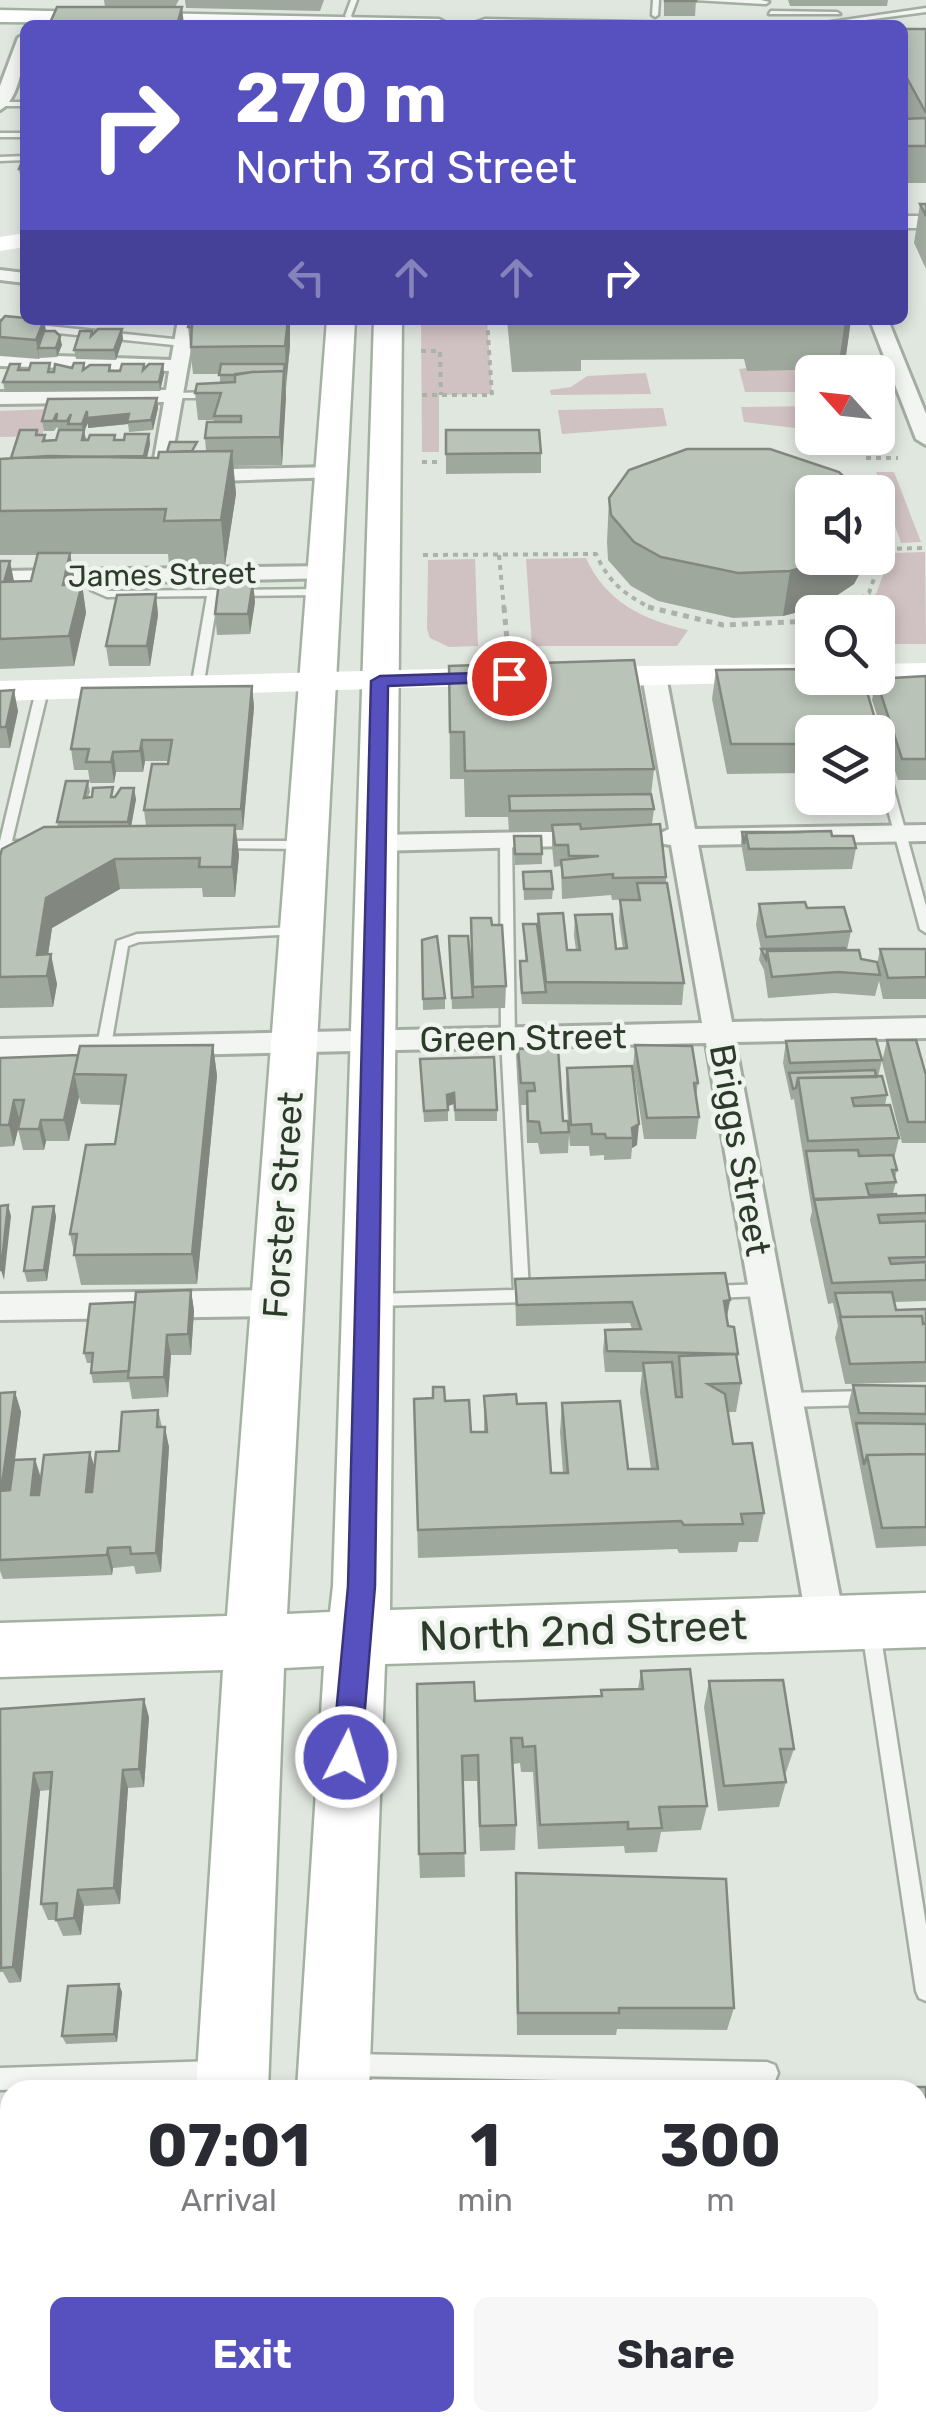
<!DOCTYPE html>
<style>
:root{--surface:#fff;--page:#f7f7f7;--text:#2b2b33;--muted:#7c7c81;--accent:#5751bf}
body{margin:0;font-family:Rubik,sans-serif;background:var(--page);color:var(--text);height:100vh;display:flex;flex-direction:column;font-size:38px;white-space:nowrap}
*{box-sizing:border-box;margin:0}
p{font-size:32px;color:var(--muted)}
.icon{flex:none;width:55px;height:55px;fill:none;stroke:currentColor;stroke-width:2;stroke-linecap:round;stroke-linejoin:round}
.map{position:relative;flex:1;overflow:hidden}
.details{position:absolute;left:0px;top:2080px;width:928px;height:352px;display:flex;flex-direction:column;background:var(--surface);border-radius:30px 30px 0 0;box-shadow:0 5px 15px #0003}
.details>*{flex:none}
.guide{position:absolute;left:20px;top:20px;width:888px;height:305px;border-radius:15px;box-shadow:0 5px 15px #0003;background:#5751bf;color:#fff;overflow:hidden}
.needle{width:65px;rotate:297deg}
.tools{position:absolute;left:795px;top:355px;display:grid;gap:20px}
.tools a{display:grid;place-items:center;width:100px;height:100px;border-radius:15px;background:var(--surface);box-shadow:0 5px 15px #0003;font-size:50px}
.pin{position:absolute;display:grid;place-items:center;width:85px;height:85px;color:#fff;margin:-42px;border:5px solid #fff;border-radius:50%;box-shadow:0 2px 10px #0007}
.me{position:absolute;width:110px;margin:-55px;rotate:5deg;stroke-linejoin:round;filter:drop-shadow(0 0 8px #0008)}
.turn{display:flex;align-items:center;gap:35px;height:210px;padding:0 50px;font-size:45px}
.turn .icon{width:130px;height:130px;stroke-width:2.5}
.turn b{display:block;font-size:70px;line-height:85px}
.lanes{display:flex;align-items:center;height:95px;padding:0 50px;background:#0003;justify-content:center;gap:50px;direction:ltr}
.lanes .off{opacity:.35}
.eta{display:flex;justify-content:space-evenly;align-items:center;height:170px;text-align:center}
.eta b{font-size:60px;font-weight:700;line-height:70px}
.button{display:flex;gap:20px;margin-top:auto;padding:20px 50px}
.button a{flex:1;height:115px;border-radius:15px;background:var(--accent);color:#fff;font-size:40px;font-weight:700;line-height:115px;text-align:center}
.button a+a{background:var(--page);color:var(--text)}
.map>svg:first-child{display:block}
.green{fill:#d0c1c2}
.lines{fill:none;stroke-linecap:round;stroke-linejoin:round}
.service-casing{stroke:#a3ada1;stroke-width:5}
.minor-casing{stroke:#a3ada1;stroke-width:6}
.tertiary-casing{stroke:#a3ada1;stroke-width:5}
.primary-casing{stroke:#a3b1a0;stroke-width:5}
.path-far1{stroke:#abb2a9;stroke-width:4;stroke-dasharray:5 5;stroke-linecap:butt}
.path{stroke:#abb2a9;stroke-width:5;stroke-dasharray:6 6;stroke-linecap:butt}
.service{fill:#f2f5f1;fill-rule:evenodd}
.minor{fill:#f2f5f1;fill-rule:evenodd}
.tertiary{fill:#f2f5f1;fill-rule:evenodd}
.secondary{fill:#fff;fill-rule:evenodd}
.primary{fill:#fff;fill-rule:evenodd}
.wall{fill:#9fa89d}
.shaded-wall{fill:#828880}
.building{fill:#b9c3b7;stroke:#828880;stroke-width:2.5}
.route{fill:#5751bf;stroke:#39357c;stroke-width:2.5}
.labels{text-anchor:middle;dominant-baseline:central;stroke-width:9;stroke-linejoin:round;paint-order:stroke}
.far-street-label{font-size:30px;fill:#2d3c2a;stroke:#eff4ee}
.street-label{font-size:35px;fill:#2d3c2a;stroke:#eff4ee}
.near-street-label{font-size:42px;fill:#2d3c2a;stroke:#eff4ee}
</style>
<div class="map">
<svg width="926" height="2432" viewBox="0 0 926 2432">
<rect width="100%" height="100%" fill="#e0e7df"/>
<path class="green" d="M421,320H487L492,394L439,395V452H422Z
M746,368L804,370L812,392H745L739,369Z
M646,373L651,394L551,395L550,390L571,387L587,376Z
M812,406V430L744,422L741,407Z
M663,408L667,426L562,434L558,410Z
M50,409L42,436L0,437V411Z
M876,472H894L921,542L901,543Z
M925,552L926,644H878V612H848L876,594L891,553Z
M586,558C605,601 643,620 688,630L677,646H532L526,559Z
M475,559L478,646L449,647L430,638L427,629L428,560Z"/>
<g class="lines">
<g class="service-casing">
<path id="service" d="M351,0H357L351,16L356,21L353,23L345,16Z
M653,0H659L658,15L655,17L652,15Z
M694,0H761L769,2L766,4Z
M926,8V12L828,25H811Z
M771,11L837,12L840,14H769Z
M485,19L685,23L688,25L485,23L468,25Z
M0,102H25V106H1Z
M0,133H25V137H0Z
M25,156V160L0,161V157Z
M0,321L183,340L187,343L183,346L0,327Z
M175,393L215,392L220,395L215,398H172V394Z
M95,574H103L102,588L108,591L322,589L327,592L322,595L218,596L203,688L197,691L191,688L207,596L107,597L91,590Z
M42,687L48,690L12,841H28L34,845L28,849H11L6,868L0,872V841L36,690Z
M878,750L884,753L926,906V933L920,929L878,773Z
M506,836L512,840L515,1038L529,1290L538,1292L540,1296L538,1300L532,1302L375,1306L369,1304L367,1300L369,1296L375,1294L514,1290L501,1038L500,840Z
M221,841H307L313,845L307,849L217,848L215,845Z
M296,927L301,928L302,931L301,934L139,942L128,946L111,1046L104,1051L99,1049L97,1046L117,941L137,934Z
M766,1284L771,1286L774,1290L771,1294L766,1296L710,1298L705,1296L702,1292L705,1288L710,1286Z
M867,1391L873,1393L875,1398L873,1403L867,1405L785,1407L779,1405L777,1400L779,1395L785,1393Z
M871,1623L877,1625L880,1631L926,1925V2001L919,1998L916,1991L862,1631L865,1625Z
M351,2054L767,2062L775,2065L778,2073L775,2081L767,2084L351,2076L344,2072L340,2065L344,2058Z
M215,2061L223,2064L226,2072L223,2080L215,2083L0,2090V2068Z"/>
</g>
<g class="minor-casing">
<path id="minor" d="M25,34C25,55 20,100 0,110V86L18,38Z
M0,270L25,273V283L0,280Z
M178,320H196L168,480H154L151,476L164,402L0,404V392L166,390L169,371L0,366V354L171,360Z
M870,320H888L926,414V445L916,439Z
M331,467L338,469V477L190,482L180,476L190,470Z
M324,566L335,573L332,578L0,585V571Z
M654,669L666,676L695,829L926,825V841L698,845L732,1022L926,1018V1038L735,1042L845,1624L840,1636L826,1641L812,1636L807,1624L706,1043L0,1059V1039L702,1023L671,845L657,843L653,837L669,829L642,676Z
M597,831L610,839L606,845L376,851L363,843L376,835Z
M277,1290L289,1294L294,1303L289,1312L277,1316L0,1320V1294Z"/>
</g>
<g class="tertiary-casing">
<path id="tertiary" d="M902,216H926V228H902Z"/>
</g>
<g class="primary-casing">
<path id="primary" d="M0,10L439,19L450,25L0,22Z
M327,320H355L287,1614L330,1612L333,1586L374,320H402L390,1610L926,1593V1647L385,1664L369,2090H297L324,1666L284,1668L268,2090H196L223,1670L0,1677V1623L227,1616Z
M157,2422H237L236,2432H156Z
M268,2422H348L347,2432H267Z"/>
</g>
<path class="path-far1" d="M421,351H440L441,395
M422,395H492L487,320
M866,458H898
M422,462H438
M423,555L596,554C609,583 625,595 653,609
M499,555L504,609
M843,609L869,593L884,549L926,548"/>
<path class="path" d="M504,607L508,652
M648,607L723,625L812,621
M839,612L847,607"/>
<use href="#service" class="service"/>
<use href="#minor" class="minor"/>
<use href="#tertiary" class="tertiary"/>
<path class="secondary" d="M25,233V247L0,251V237Z
M926,663V683L878,684L864,678H878V664Z
M812,664V678H826L824,681L575,687L563,684L558,677L563,670L575,667Z
M511,667L523,670L528,677L523,684L0,701V681Z"/>
<use href="#primary" class="primary"/>
</g>
<path class="wall" d="M104,0H179L175,7L184,25H51L50,23L105,7Z
M185,0H324L320,11L186,8Z
M664,0H696L695,16H664Z
M788,0H888L887,6H790Z
M902,29H926V183H902V119H904L902,115Z
M25,154V203L19,169Z
M920,204H926V269L914,243Z
M44,320L46,331L62,345L57,357L40,358L39,359L0,356V322Z
M126,320H164L161,323Z
M507,320H851L845,362L839,363L838,369L747,371L744,359L581,360V371L512,372Z
M188,327L289,328L290,346L286,389L282,465L233,466L236,494L225,565H169L168,554H70L74,584H82L86,613L74,666L0,669V561L14,581H31L38,555H0V459H11L38,435H45L46,440H56L59,430L57,427L54,431H44L42,421L157,398L158,408L153,430L129,432L128,424L88,428V423L84,431L86,440H124L149,434L150,444L147,458H158L206,451L205,438L214,420H198L195,393L220,383V374H193Z
M92,331V335L123,339L116,360L76,359L74,350Z
M84,363V369L110,365L111,371H120L144,364V369L163,364L164,374L160,391L5,392L3,382L20,364L21,370L51,372L72,368Z
M446,430L541,453V473L446,474Z
M609,498L863,567L854,584L821,606L783,616L733,618L658,601L631,586L608,560L607,542Z
M253,582L255,602L250,634L217,635L215,614Z
M156,594L158,615L150,666H109L106,646Z
M449,666L654,769L651,795L654,809L652,824L666,877V883L684,983L682,1005L522,1004L519,972L520,961H526L523,924H537L538,914L567,950H576L574,936L575,915L616,949H623L619,921L620,900L636,899L612,900L611,895L562,899L561,866L554,867L552,846V832H509L508,817H465L464,779H450Z
M812,669V678H863L882,743L878,768V732H812V773L727,774L712,699L716,670Z
M926,676V780H898L872,700L876,679Z
M252,686L254,707L243,830H236L239,855L235,897H203L202,888L120,889L52,928L48,954L57,984L53,1007L0,1008V856L58,827L57,822L88,781L90,792L88,797L136,799L131,826H146L144,810L168,761H145L143,772H116L114,783H90L88,770H74L71,749Z
M0,691L18,711L10,748H0Z
M742,832L832,836L856,848L852,869L746,871L741,843Z
M514,836L542,854V864L515,865Z
M523,872L553,889L552,899L524,900Z
M759,904L807,908L851,931L847,950L861,959L877,965L880,949H926V999H883L879,981L875,996L834,993L768,998L764,970L759,960L761,949L756,925Z
M471,918L492,925L506,986L505,1008L452,1009L449,936L472,993Z
M422,940L445,998V1009L423,1010Z
M887,1040L926,1075V1143H902L882,1062Z
M786,1041L882,1060L878,1077L887,1095L885,1105L899,1138L894,1159L897,1170L895,1178L896,1182L893,1193L869,1194L897,1196L926,1195V1301L894,1302L896,1310L926,1309V1382L845,1384L835,1338L838,1326L833,1303L828,1304L810,1220L812,1211L794,1099L791,1100L783,1063Z
M213,1045L217,1076L197,1284L81,1285L70,1234L115,1144L121,1105L81,1104L79,1097L69,1141H46L44,1150H23L18,1129L20,1121L14,1146L0,1147V1058L78,1055Z
M635,1045L698,1083L696,1098L699,1117L696,1139H644L633,1067Z
M518,1049L563,1121H568L566,1089L567,1068L632,1066L637,1145L632,1148L631,1159L604,1160V1155L590,1156L589,1146H570L569,1135L568,1153L540,1154L538,1143H527L526,1105H520L517,1071Z
M420,1059L497,1110V1121H455L454,1104L448,1106V1121L424,1122Z
M54,1206L56,1217L47,1281L27,1282L24,1271Z
M515,1279L730,1300L727,1318L738,1354L737,1358L741,1383L736,1412H728L733,1444L764,1513L758,1542H739L737,1552L679,1553L677,1549L418,1558L414,1399L445,1401L471,1432H484V1396L517,1404L551,1473H563L560,1432L562,1403L628,1469H651L640,1392L642,1372H605L603,1351L605,1330L632,1329L630,1323L516,1326Z
M191,1290L194,1311L191,1355H171L168,1397L132,1399L129,1382L93,1383L91,1373L92,1363H87L84,1353L135,1302Z
M853,1385L926,1386V1546L876,1548L848,1406Z
M15,1392L21,1412L15,1460L35,1459L41,1478L95,1469L119,1451L158,1410L162,1427L169,1447L161,1572L136,1574L134,1566L113,1568L112,1575L3,1579L0,1571V1393Z
M641,1671L707,1806L701,1830L661,1832L657,1852L625,1853L624,1846L538,1849L533,1772H521L520,1763L513,1764L516,1825L515,1850L480,1851L477,1781H463L465,1877L420,1878L419,1854L475,1701L601,1696L638,1689Z
M709,1681L794,1749L785,1775L786,1782L779,1807L718,1811L704,1707Z
M0,1709L149,1717L144,1787L128,1788L120,1904L84,1906L81,1935L63,1936L56,1920H48L41,1904L50,1790L40,1791L21,1982L9,1983L3,1972H0Z
M516,1873L734,2008L727,2030L617,2029L616,2035H517L515,1897Z
M122,1992L117,2042L66,2044L62,2036Z
M910,2087H926V2334L918,2280V2090H909Z
M0,2171L88,2422L87,2432H0Z
M721,2422H811L809,2425L721,2426Z"/>
<path class="shaded-wall" d="M182,7L184,25H177Z
M44,320L47,338L38,348L39,359L36,340Z
M287,320H290V346L286,382L285,346Z
M841,320H851L845,362L839,363L845,320Z
M122,329L123,339L116,360L114,350Z
M60,336L62,345L57,357L56,348Z
M163,364L164,374L160,391L159,382Z
M285,364L286,398L282,465L280,437Z
M157,398L158,408L153,430L151,420Z
M87,411L129,414L128,424L88,428V423L84,431L86,440H82L83,434L82,424Z
M149,434L150,444L145,466L144,456Z
M232,451L236,494L225,565L221,520Z
M70,553L75,581L68,613L63,585Z
M833,558H865L863,567L854,584L821,606L783,616L790,571Z
M10,561L14,581L1,593Z
M253,582L255,602L250,634L248,614Z
M82,584L86,613L74,666L69,636Z
M156,594L158,615L150,666L147,646Z
M252,686L254,707L243,830L241,809Z
M14,690L18,711L10,748L6,727Z
M142,740L145,761L143,772L140,751Z
M113,752L116,772L114,783L111,762Z
M134,788L136,799L130,833L128,822Z
M235,825L239,855L235,897L232,867Z
M115,859L120,889L52,928L45,976L37,955L46,898Z
M51,954L57,984L53,1007L47,976Z
M213,1045L217,1076L197,1284L192,1254Z
M75,1076L79,1097L69,1141L64,1120Z
M454,1093V1104L448,1106L447,1095Z
M14,1100L20,1121L14,1146L9,1125Z
M41,1120L46,1141L44,1150L39,1129Z
M639,1124L637,1145L632,1148V1128Z
M8,1205L11,1216L4,1280L1,1270Z
M54,1206L56,1217L47,1281L44,1270Z
M191,1290L194,1311L191,1355L188,1334Z
M730,1300L726,1320L724,1301Z
M167,1335L171,1355L168,1397L164,1377Z
M15,1392L21,1412L8,1511L1,1491Z
M165,1427L169,1447L161,1572L156,1553Z
M90,1452L96,1472L91,1512L86,1492Z
M35,1459L41,1479L37,1515L31,1495Z
M108,1548L113,1568L112,1575L107,1555Z
M144,1699L149,1717L144,1787L139,1769Z
M123,1770L128,1788L120,1904L114,1888Z
M34,1773L40,1791L21,1982L13,1967Z
M78,1890L84,1906L81,1935L74,1918Z
M119,1984L122,1992L117,2042L114,2034Z
M73,2422H88L87,2432H76L73,2428Z"/>
<path class="building" d="M665,0H696V1H665Z
M57,7H182L177,25H122V22L50,23Z
M902,29H926V113L902,69Z
M926,118V146H902V119Z
M25,154V169H19Z
M920,204H926V216Z
M5,316L25,318V320H44L36,340L0,337V322Z
M190,320H287L192,321V327H188Z
M288,320L285,346L191,347L192,321Z
M512,320H583V322L513,323Z
M752,320H845L752,322Z
M98,329H122L114,350H74L80,331H92L91,336Z
M44,331H55L60,336L56,348H38Z
M31,363H50L48,372H54L55,364L72,368L74,363H84L83,370L90,365H110L109,371H120L122,364H144L143,370L149,364H163L159,382H3L10,364H20L18,370H29Z
M221,364H285L284,371L252,372L235,375H219Z
M284,371L280,437L205,438L207,422H241V416H214L221,393H195L197,384L235,382V374L252,372Z
M157,398L151,420L127,422L129,414L87,418V411L82,424H68L71,414L67,421H56L57,413L53,421H42L48,399Z
M20,430H37L36,435H45L43,441L56,440L59,430H84L82,440H88L90,435H115L114,440H124L125,434H149L144,456L11,458Z
M446,430H539L541,453L446,454Z
M170,442H197L192,451L167,452Z
M687,449H770L839,472L860,492H812V558H833L828,561L790,571L738,573L661,557L634,542L611,515L609,498L629,470Z
M232,451L221,520L164,521L166,509L0,511V459L49,456L158,458L159,452Z
M38,553H70L63,585L82,584L69,636L0,639V582L31,581Z
M0,561H10L4,582H0Z
M219,582H253L248,614H215Z
M156,594L147,646H106L117,595Z
M634,660L654,769L465,771L464,732H450L449,666Z
M812,669V678H863L882,743H878V732H812V744H731L716,670Z
M926,676V759H902L876,679Z
M252,686L241,809L144,810L152,764H168L172,740H142L140,751L113,752L111,762H86L89,749H71L82,688Z
M14,690L6,727H0V691Z
M66,781H88L84,798L92,797L93,788L113,787L111,797H115L121,788H134L128,822H57Z
M651,794L654,809L510,811L509,796Z
M580,824L581,829L660,824L666,877L613,878V874L563,878L561,860L599,856H569L568,845H555L552,825Z
M235,825L232,867H199L200,858L115,859L46,898L37,955L51,954L47,976L0,977V856L2,849L44,827Z
M831,831L832,836H853L856,848L749,849L746,833Z
M742,832H804L746,833L744,844Z
M514,836H541L542,854H515Z
M551,871L553,889H524L523,872Z
M637,883H667L684,983L546,982L538,914L563,913L567,950H580L575,915L612,914L616,949L627,948L620,900H640Z
M805,902L807,908L844,907L851,931L766,937L759,904Z
M471,918H491L492,925H502L506,986L473,987Z
M523,924H537L546,992L522,993L520,961H527Z
M437,936L445,998L423,999L422,940Z
M449,936H468L473,997L452,998Z
M845,948L846,950L767,951L766,959L761,949Z
M880,949H926V977L888,978Z
M859,950L861,959L877,962L880,975L838,972L772,977L767,951Z
M876,1039L882,1060L790,1063L786,1041Z
M887,1040H916L926,1075V1122H908Z
M213,1045L192,1254L74,1255L77,1234H70L86,1145L115,1144L126,1075L74,1074L80,1046Z
M635,1045L692,1046L698,1083H694L699,1117L647,1118Z
M558,1048L563,1121H568L569,1132L541,1133L539,1122L528,1121L527,1091H535L534,1083H521L518,1049Z
M78,1055L64,1120H41L39,1129H18L24,1100H14L9,1125H0V1058Z
M494,1057L497,1110H455L454,1093L447,1095L448,1110L424,1111L420,1059Z
M632,1066L639,1124L632,1128L633,1138H606L605,1134H592L591,1124L571,1125L567,1068Z
M875,1070L876,1077L798,1078L796,1088L793,1089L789,1073Z
M882,1076L887,1095L852,1098L854,1106L890,1105L899,1138L808,1141L798,1078Z
M858,1150L859,1156L893,1155L897,1170H892L896,1182L866,1184L869,1195L896,1194L897,1196L814,1200L806,1151Z
M926,1195V1213L878,1215L880,1223L926,1221V1257L889,1258L891,1264L926,1262V1280L832,1283L814,1199Z
M8,1205L1,1270H0V1206Z
M54,1206L44,1270L24,1271L33,1207Z
M725,1273L730,1300L724,1301L728,1326L734,1327L738,1354L607,1351L605,1330L641,1329L632,1302L517,1305L515,1279Z
M191,1290L188,1334L167,1335L164,1377L128,1378L136,1292Z
M892,1292L896,1310L926,1309V1323L923,1324L922,1316L841,1317L835,1293Z
M135,1302L129,1371L91,1373L93,1353H84L90,1304Z
M922,1316L923,1324L926,1323V1362L850,1364L840,1317Z
M736,1354L741,1383L708,1384L725,1394L733,1444L752,1443L764,1513L741,1514L743,1524L684,1525L681,1521L418,1530L414,1399L433,1398V1387H444L445,1401L469,1400L471,1432H487L484,1396L516,1394L517,1404L546,1403L551,1473H568L562,1403L620,1401L628,1469H658L643,1363L672,1362L676,1397H682L679,1356Z
M853,1385L926,1386V1414L859,1413Z
M15,1392L1,1491L10,1490L14,1460L35,1459L31,1495H39L44,1455L90,1452L86,1492H92L96,1452L119,1451L122,1412L158,1410L157,1427H165L156,1553L131,1554L130,1547L108,1548L107,1555L0,1560V1393Z
M856,1423L926,1424V1454L867,1455L864,1465Z
M926,1454V1527L882,1528L867,1455Z
M690,1669L707,1806L659,1807L662,1828L628,1829V1822L540,1825L535,1746L523,1747L522,1738H511L516,1825L480,1826L478,1755L462,1756L465,1853L419,1854L417,1684L474,1682L475,1701L602,1696L601,1690L643,1689L641,1671Z
M783,1680L794,1749H780L786,1782L724,1786L709,1681Z
M144,1699L139,1769L123,1770L114,1888L78,1890L74,1918L56,1920L57,1903L41,1904L52,1772L34,1773L13,1967L1,1968L0,1709Z
M516,1873L726,1879L734,2008H619V2013H518Z
M119,1984L114,2034L62,2036L68,1986Z
M910,2087H926V2185L918,2133V2090H910Z
M0,2171H10V2422H73V2428L0,2429Z"/>
<path class="route" d="M509,672L515,674V681L388,686L375,1586L361,1757L357,1767L346,1771L336,1767L332,1757L348,1586L371,681L380,676Z"/>
<g class="labels">
<g class="far-street-label">
<text transform="translate(162 575) rotate(-1)">James Street</text>
</g>
<g class="street-label">
<text transform="translate(523 1038) rotate(-1)">Green Street</text>
<text transform="translate(740 1150) rotate(80)">Briggs Street</text>
<text transform="translate(283 1205) rotate(-86)">Forster Street</text>
</g>
<g class="near-street-label">
<text transform="translate(583 1631) rotate(-2)">North 2nd Street</text>
</g>
</g>
</svg>
<div class="tools">
<a><svg class="needle" viewBox="-14 -14 28 28"><path d="M0-13l5 13h-10z" fill="#e53935"/><path d="M0 13l5-13h-10z" fill="#7c7c81"/></svg></a>
<a><svg class="icon" aria-label="sound" viewBox="0 0 24 24"><path d="M4 9h4l5-4v14l-5-4H4zM17 9q2 3 0 6"/></svg></a>
<a><svg class="icon" aria-label="search" viewBox="0 0 24 24"><circle cx="10" cy="10" r="6"/><path d="M15 15l6 6"/></svg></a>
<a><svg class="icon" aria-label="layers" viewBox="0 0 24 24"><path d="M12 4l9 5-9 5-9-5zM3 14l9 5 9-5"/></svg></a>
</div>
<div class="pin" style="left:509px;top:678px;background:#d93025"><svg class="icon" aria-label="arrive" viewBox="0 0 24 24"><path d="M6 21V4h12l-3 4 3 4H6"/></svg></div>
<svg class="me" style="left:346px;top:1757px" viewBox="-20 -20 40 40"><circle r="17" fill="#5751bf" stroke="#fff" stroke-width="3"/><path d="M0-11L8 9 0 5-8 9z" fill="#fff"/></svg>
<div class="guide">
<div class="turn"><svg class="icon" aria-label="right" viewBox="0 0 24 24"><path d="M7 20v-9h11M14 6l5 5-5 5"/></svg><div><b>270 m</b>North 3rd Street</div></div>
<div class="lanes"><svg class="icon off" aria-label="left" viewBox="0 0 24 24"><path d="M17 20v-9H6M10 6l-5 5 5 5"/></svg><svg class="icon off" aria-label="ahead" viewBox="0 0 24 24"><path d="M12 20V5M6 11l6-6 6 6"/></svg><svg class="icon off" aria-label="ahead" viewBox="0 0 24 24"><path d="M12 20V5M6 11l6-6 6 6"/></svg><svg class="icon" aria-label="right" viewBox="0 0 24 24"><path d="M7 20v-9h11M14 6l5 5-5 5"/></svg></div>
</div>
<section class="details">
<div class="eta">
<div><b>07:01</b><p>Arrival</p></div>
<div><b>1</b><p>min</p></div>
<div><b>300</b><p>m</p></div>
</div>
<div class="button"><a>Exit</a><a>Share</a></div>
</section>
</div>
